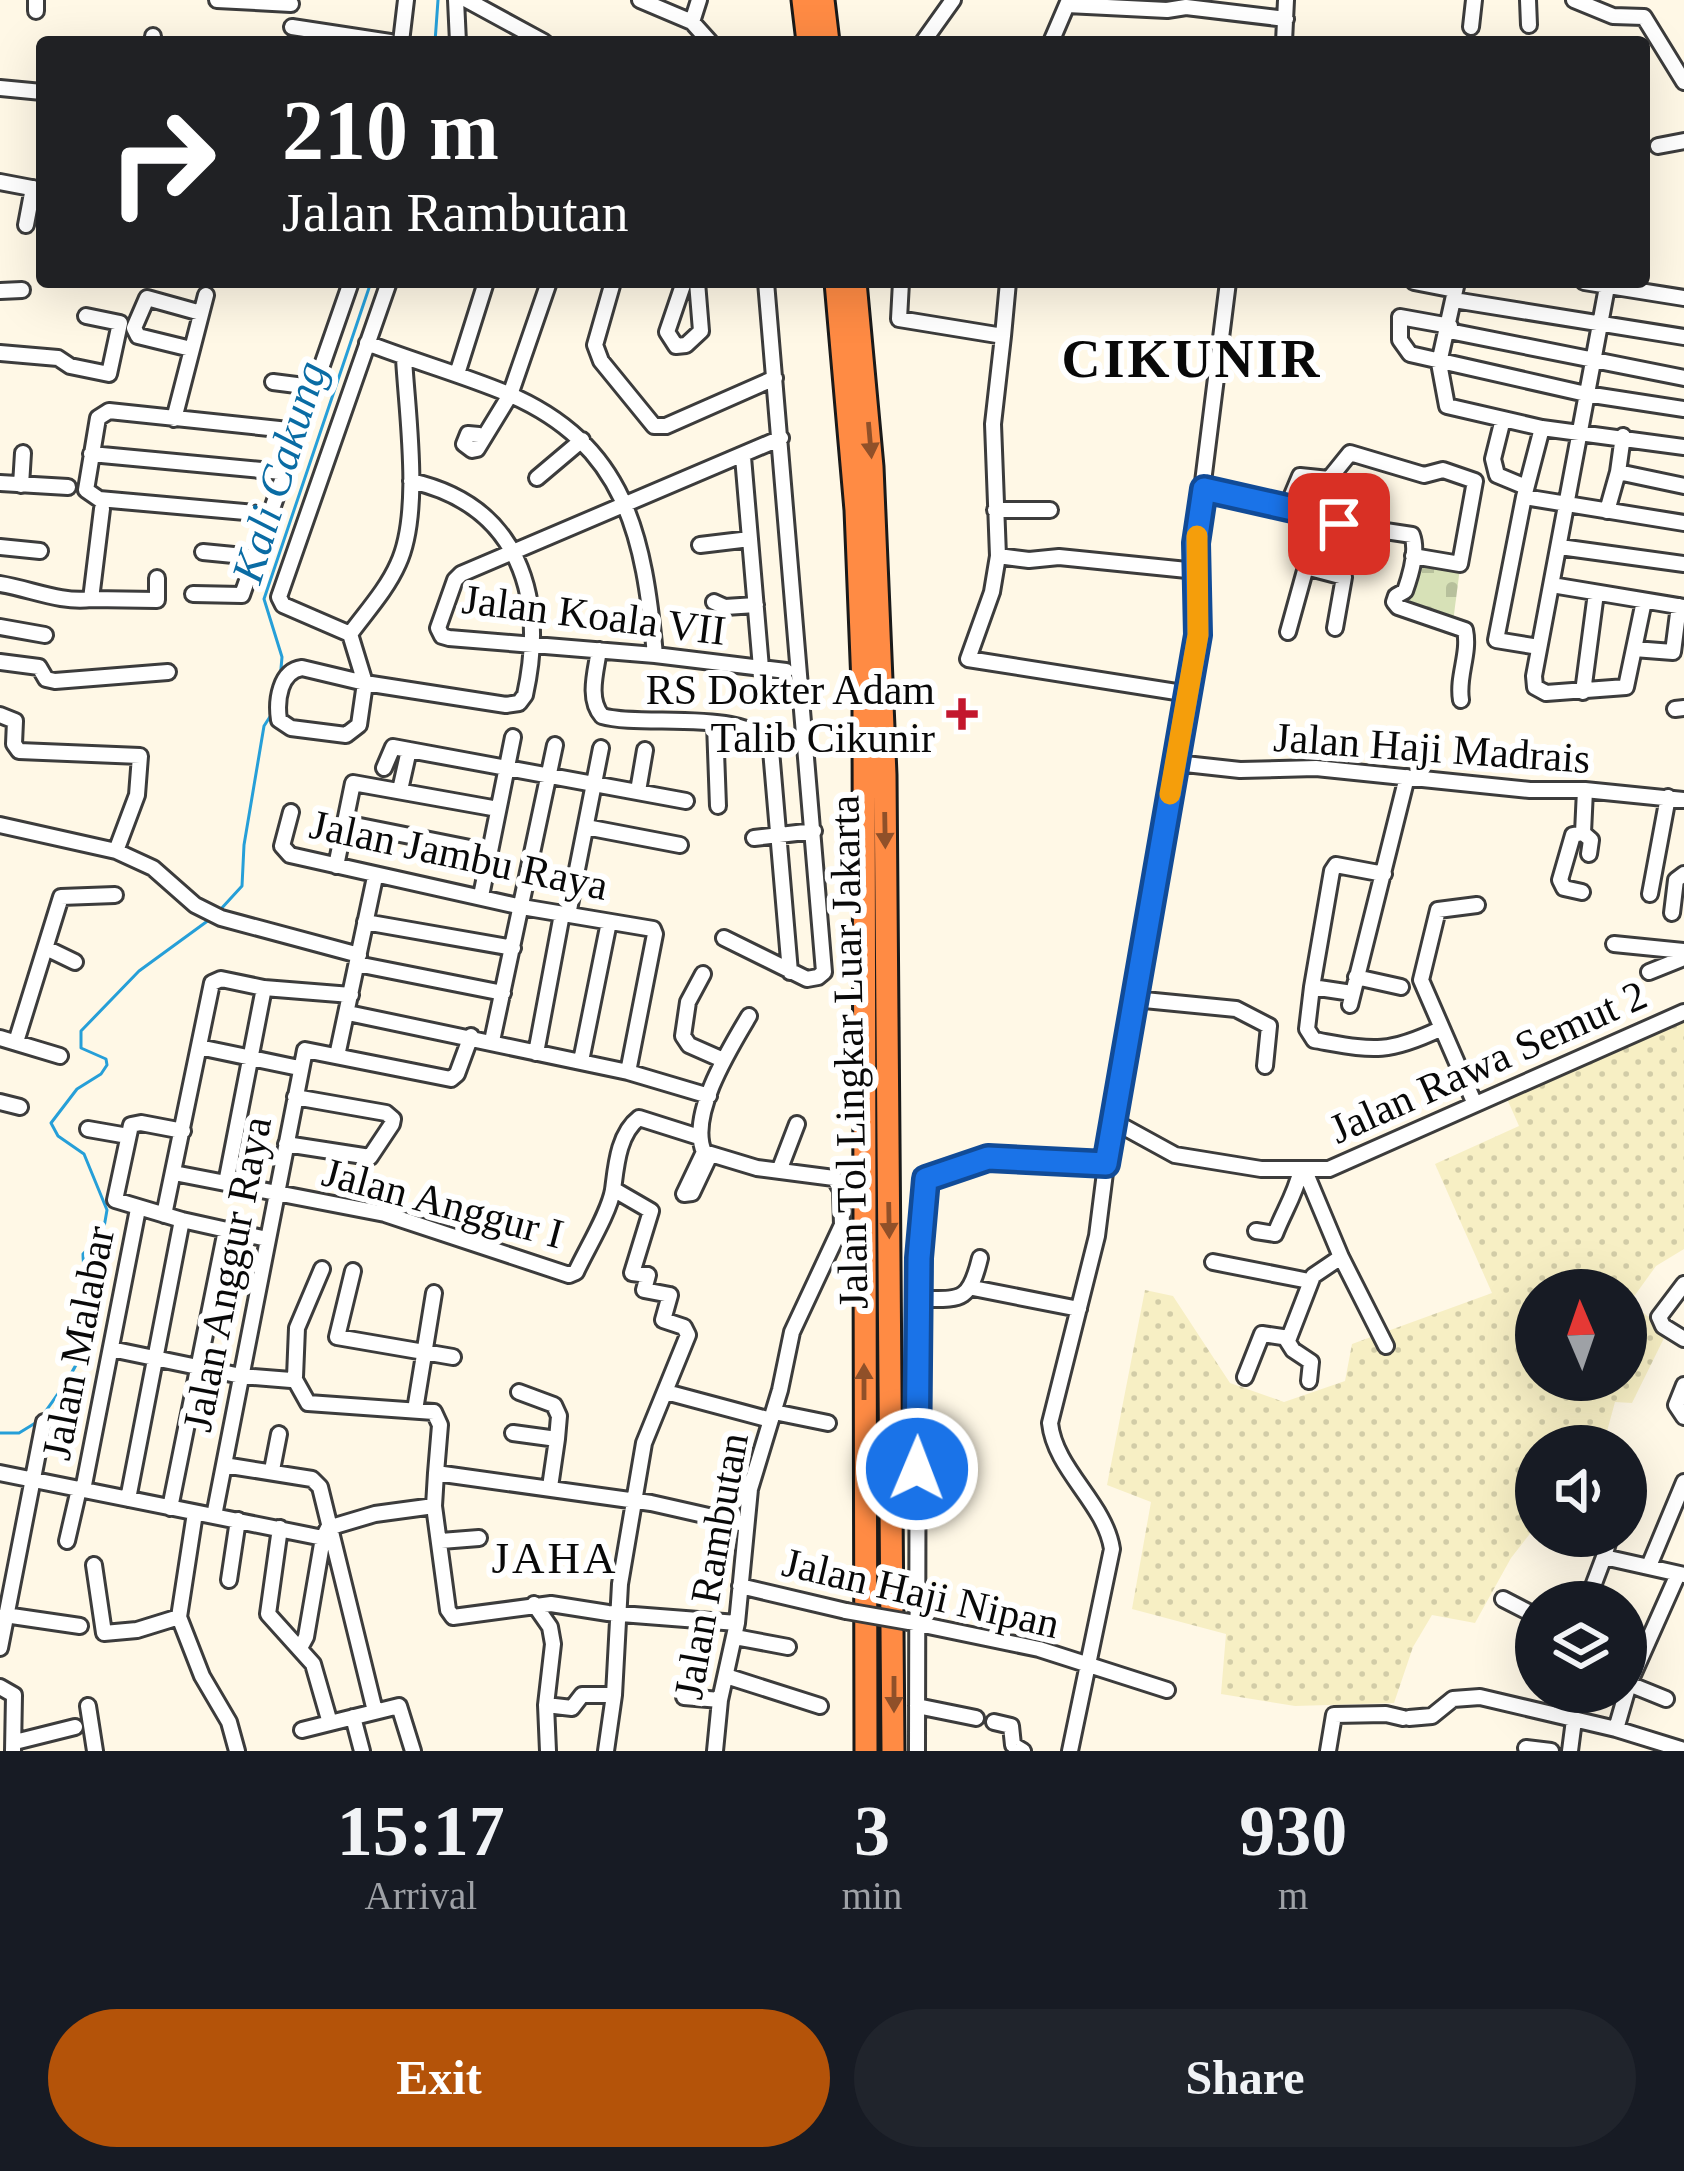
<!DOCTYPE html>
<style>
:root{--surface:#171b24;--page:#20242c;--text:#f1f3f6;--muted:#9ea1a6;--accent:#b45309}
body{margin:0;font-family:Georgia,serif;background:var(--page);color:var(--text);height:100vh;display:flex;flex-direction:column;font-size:45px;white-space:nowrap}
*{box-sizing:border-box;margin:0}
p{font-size:39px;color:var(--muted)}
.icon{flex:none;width:66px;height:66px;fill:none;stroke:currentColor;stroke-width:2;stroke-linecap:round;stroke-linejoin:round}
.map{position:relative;height:1751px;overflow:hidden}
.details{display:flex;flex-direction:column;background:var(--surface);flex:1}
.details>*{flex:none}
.hud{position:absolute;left:36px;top:36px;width:1614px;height:252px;border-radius:12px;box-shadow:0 12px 48px #0002;background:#202124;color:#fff;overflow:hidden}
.needle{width:78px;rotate:358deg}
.fabs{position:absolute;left:1515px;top:1269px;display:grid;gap:24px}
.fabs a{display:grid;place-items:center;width:132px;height:132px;border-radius:50%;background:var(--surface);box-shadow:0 12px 48px #0002;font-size:60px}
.pin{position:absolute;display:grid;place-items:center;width:102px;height:102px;color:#fff;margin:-51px;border-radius:24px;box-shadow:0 6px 18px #0006}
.me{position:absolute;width:132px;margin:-66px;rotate:1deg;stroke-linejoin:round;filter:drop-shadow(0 0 9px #0008)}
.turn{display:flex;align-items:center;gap:42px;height:252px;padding:0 48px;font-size:54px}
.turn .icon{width:156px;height:156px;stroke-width:2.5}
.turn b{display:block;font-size:84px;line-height:102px}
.eta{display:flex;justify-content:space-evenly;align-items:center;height:204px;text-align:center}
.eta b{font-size:72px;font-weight:700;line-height:84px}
.action{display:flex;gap:24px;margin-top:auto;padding:24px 48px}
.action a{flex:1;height:138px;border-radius:72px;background:var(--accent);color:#fff;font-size:48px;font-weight:700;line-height:138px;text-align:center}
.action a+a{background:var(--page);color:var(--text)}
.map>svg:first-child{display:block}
.farmland{fill:url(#farmland-dots);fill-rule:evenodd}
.cemetery{fill:url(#cemetery-stones)}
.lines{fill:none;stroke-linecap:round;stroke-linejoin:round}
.stream{stroke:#269fd8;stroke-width:3}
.minor-casing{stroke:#3c3c3c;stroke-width:20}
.highway-casing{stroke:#1a1a1a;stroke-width:27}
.minor{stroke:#fff;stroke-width:14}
.highway{stroke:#ff8b44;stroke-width:21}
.minor-bridge-casing{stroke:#3c3c3c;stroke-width:20;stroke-linecap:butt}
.minor-bridge{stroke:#fff;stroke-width:14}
.oneway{fill:#905029}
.route-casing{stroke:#114b97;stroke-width:30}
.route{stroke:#1a73e8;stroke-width:21}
.slow{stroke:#f59e0b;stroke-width:21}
.poi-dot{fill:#c3172d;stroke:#fff;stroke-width:4.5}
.labels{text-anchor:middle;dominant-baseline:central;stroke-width:12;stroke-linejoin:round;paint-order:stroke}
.street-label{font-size:42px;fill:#090909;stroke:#fff}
.poi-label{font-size:42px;fill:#090909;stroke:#fff;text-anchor:end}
.water-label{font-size:45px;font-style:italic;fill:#0a6ca4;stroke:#fff}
.neighbourhood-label{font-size:45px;letter-spacing:3px;fill:#090909;stroke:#fff}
.district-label{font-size:54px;font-weight:bold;letter-spacing:3px;fill:#090909;stroke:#fff}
</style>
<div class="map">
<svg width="1684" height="1751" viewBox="0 0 1684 1751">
<defs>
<pattern id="farmland-dots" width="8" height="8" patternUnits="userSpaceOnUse" patternTransform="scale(3)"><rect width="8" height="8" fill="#f7efc4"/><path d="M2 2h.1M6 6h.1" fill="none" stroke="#d2cca7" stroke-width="1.8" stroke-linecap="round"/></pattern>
<pattern id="cemetery-stones" width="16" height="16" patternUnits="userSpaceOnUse" patternTransform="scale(3)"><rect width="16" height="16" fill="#d7e1b7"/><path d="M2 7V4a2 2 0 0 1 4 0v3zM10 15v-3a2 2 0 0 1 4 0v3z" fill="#b7c09c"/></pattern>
</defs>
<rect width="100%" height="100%" fill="#fff8e6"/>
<path class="farmland" d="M1684,1010V1249L1656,1266L1630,1302L1667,1332L1632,1403L1615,1402L1603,1446H1536V1526L1511,1558L1475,1623L1432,1615L1413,1647L1394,1703L1295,1706L1221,1694L1226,1634L1132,1609L1151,1502L1107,1485L1145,1290L1173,1296L1230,1383L1284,1402L1345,1381L1352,1344L1492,1293L1435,1164L1519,1126L1501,1085ZM1536,1290H1626V1380H1536Z"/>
<path class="cemetery" d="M1416,560L1460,568L1453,622L1398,604Z"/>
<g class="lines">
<path class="stream" d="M435,42L438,0
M280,680L282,657L264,599L371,282
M220,910L242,886L244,845L264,726L273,712
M43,1415C70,1376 91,1354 88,1302C88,1285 83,1270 83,1254L103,1233L107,1210L84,1154L58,1136L51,1123L77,1089L101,1074L107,1065L106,1059L81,1048V1031L139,971L213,917
M0,1433H19L37,1422"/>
<g class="minor-casing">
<path id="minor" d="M217,0L291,4
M456,0L458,42
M467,0L544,42
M640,0L692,22L710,42
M1528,0L1529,25
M1574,0L1613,16L1644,17L1684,82
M1067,5L1167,10L1186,7L1286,19
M36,11V0
M692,22L699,0
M292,27L390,42
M1471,27L1474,0
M153,42V36
M401,42L406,0
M923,42L953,0
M1051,42L1069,0
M1284,42L1286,0
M0,88L42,92
M1658,146L1684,141
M0,182L42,190
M26,225L33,188
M389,282L279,597L283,605L350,634L365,683L359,725L346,735L291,728L279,720C276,700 280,671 302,668L365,683L506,705L519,703L525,695C547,595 518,505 411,481
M613,282L595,345L601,361L654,426H666L775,378
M684,282L667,332L676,346L686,345L701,331L697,282
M901,282L899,319L1003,336L993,424L998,556L992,592L968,659L1189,694
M1414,282L1455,290
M1457,282L1439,363L1447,406L1542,428L1684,447
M1584,282L1684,298
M1607,287L1534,676L1535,687L1546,693L1626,687L1644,601
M0,291L22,290
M1454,300L1684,337
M1450,326L1400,317V340L1410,354L1586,394L1684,409
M1449,331L1684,378
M1003,336L1008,282
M367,343C413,361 460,374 506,393C627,444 644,537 655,655
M191,349L138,336L134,328L147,298L201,313
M0,353L58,358L70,366L109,374L120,323L86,316
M457,374L486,282
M273,382L312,387
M174,419L206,295
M1503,419L1493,459L1497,475L1526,487
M1623,436L1618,472L1684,486
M781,438L461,574L455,580L438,628L442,636L449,638L655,655L786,671
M481,440L479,435L468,434L464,444L472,450L477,449L510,395L549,282
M91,454L282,472
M743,457L761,668
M537,478L582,440
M0,483L68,487
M21,485L23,453
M1204,489L1315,514L1339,524L1412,535C1418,551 1411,574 1405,591L1396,596L1394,602L1398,607L1465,630C1470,654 1457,676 1461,700
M1524,497L1684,523
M1287,507L1300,476L1329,479L1350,453L1424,475L1443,470L1475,481L1460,564L1413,556
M995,510H1050
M1607,511L1618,472
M268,514L99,499L86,490L98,418L109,411L298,431
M700,545L750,539
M0,547L40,551
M1560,547L1684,564
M203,552L254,557
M998,556L1029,560L1059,557L1197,571
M1306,567L1344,577L1335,628
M0,584C31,589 61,603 91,599L102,509
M1552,585L1684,607
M193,594L242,595L351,282
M91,599L157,600V578
M714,602L725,607L756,605
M0,627L45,635
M1288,632L1306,567L1315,514
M350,634C367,611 387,589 398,564C422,513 407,414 404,358
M1539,647L1496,640L1524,497L1542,428
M1634,649L1673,652L1679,606
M599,650C596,671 587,699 602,716C642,728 756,707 771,750L790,972
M0,662L39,667L46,679L55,681L168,672
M1583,692L1596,593
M1675,709L1684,708
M0,715L15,721L14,744L19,751L140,756L137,795L116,851
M715,724L718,806
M1176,763L1240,770L1316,768L1530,790H1585L1684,800
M384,768L393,747L686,801
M400,790L409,750
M638,791L645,750
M291,812L282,846L290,855L522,907L653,929L655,934L628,1072
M345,823L490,852
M0,825L116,851L153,868L195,905L221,918L359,955
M586,827L680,845
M1583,833L1591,840L1589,854
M754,838L814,831
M336,866L353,783L498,809
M1582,892L1564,888L1560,880L1573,835L1583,833L1585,790
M1650,894L1668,797
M481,896L513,737
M1672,913L1676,880L1684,874
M568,915L601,748
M365,922L513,948
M724,938L807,979L818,977L824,972L766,282
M1614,944L1684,951
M46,948L75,962
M357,964L503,993
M1649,972L1684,958
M703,974L688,1002L683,1036L689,1045L723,1060
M1356,977L1401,987
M1312,987L1307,1029L1314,1040C1372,1050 1385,1055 1440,1029
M1352,993L1312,987L1332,871L1336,865L1384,874
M1134,999L1236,1009L1269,1026L1265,1066
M1350,1005L1407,777
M348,1013L628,1072L709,1096
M0,1038L60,1056
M492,1041L555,745
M16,1042L61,897L115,895
M199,1047L299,1068
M536,1053L562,914
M337,1056L375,877
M581,1061L609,922
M0,1102L20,1107
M1474,1102L1421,980L1438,910L1477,905
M1113,1121L1175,1155L1261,1169H1329L1684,1012
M88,1129L128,1136
M183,1131L141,1123L131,1125L115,1200L182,1220L267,1239
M286,1144L370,1157L392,1124L393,1119L386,1113L295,1097
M704,1152L757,1168L834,1178L841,1190L842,1225L792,1332L780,1390L750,1489L737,1623L720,1700L715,1751
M709,1157L692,1193L684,1194L704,1152C688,1115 730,1048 749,1016
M779,1171L797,1124
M1305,1171L1341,1257L1386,1346
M174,1173L385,1214L569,1275L576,1272C586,1250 609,1213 613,1190C616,1167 618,1134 639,1118L699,1137
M226,1183L264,988
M164,1215L212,983L221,979L264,988L351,995
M1256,1231L1275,1234C1284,1211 1295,1195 1301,1170
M1213,1262L1309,1281
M353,1271L337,1337L453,1357
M1684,1284L1659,1317L1663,1326L1684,1339
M973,1288L1079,1309
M918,1299C961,1299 969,1303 980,1258
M1286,1339L1293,1350L1311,1362L1309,1381
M111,1349L241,1376L291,1380L295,1377L297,1328L322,1269
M1245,1377L1262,1334L1289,1338L1313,1276L1341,1257
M294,1378L308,1403L434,1412L440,1425L436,1473L651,1503L744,1524
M1684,1385L1676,1405L1684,1417
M519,1392L554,1405L559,1416L557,1439
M666,1392L771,1420
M415,1410L434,1293
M774,1412L828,1423
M513,1433L557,1439L550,1487
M224,1465L312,1479L320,1487L375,1711
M272,1470L279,1434
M0,1473L323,1538L328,1528L375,1514L434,1506
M436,1473L434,1506L448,1610L453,1617L551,1604L608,1613L737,1623
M1626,1485L1631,1468
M83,1490L138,1209
M128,1499L182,1220
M170,1508L226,1230
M195,1513L179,1617L202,1676L229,1722L237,1751
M214,1516L305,1050L451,1079L457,1074L471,1036
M280,1528L268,1614L313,1664L330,1723L399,1706L413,1751
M67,1541L79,1489
M441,1541L479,1538
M1604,1557L1610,1536
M94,1565L104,1633L137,1630L179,1617
M1649,1566L1684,1482
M229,1580L238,1520
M740,1586L846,1611
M1503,1599L1536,1616
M1587,1602L1604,1557L1684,1575
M534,1604L550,1627L553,1644L546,1705L548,1751
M5,1615L80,1626
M909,1622L1039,1649L1167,1690
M735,1637L788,1647
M0,1648L44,1422
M300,1648L306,1637L323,1538
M726,1676L820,1706
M1629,1684L1666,1699
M0,1687L14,1695L13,1751
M684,1697L720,1700
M546,1705L572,1708L582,1695H614
M88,1706L95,1751
M917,1706L976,1718
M1561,1716L1565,1692
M353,1717L362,1751
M1409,1718L1432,1716L1453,1699L1480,1697L1616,1729L1684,1750
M994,1722L1011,1726L1013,1745L1023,1751
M1616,1729L1629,1684L1678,1574
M302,1730L330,1723
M15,1742L75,1727
M1526,1748L1551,1751
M606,1751L614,1695L620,1584L644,1443L688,1335L684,1327L663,1320L670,1295L644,1290L648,1275L632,1273L651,1211L613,1189
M917,1751L918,1258L923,1185C955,1145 1060,1160 1106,1164
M1070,1751L1112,1549C1105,1503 1055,1470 1050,1423L1097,1236L1109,1141L1189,694L1198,635L1197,530L1228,282
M1328,1751L1334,1715L1386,1714L1403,1718
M1570,1751L1574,1720"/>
</g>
<g class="highway-casing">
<path id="highway" d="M803,0L808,42
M823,0L828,42
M836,282L856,510L864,709L866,1751
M855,282L872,467L885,775L893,1751"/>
</g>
<use href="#minor" class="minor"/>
<use href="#highway" class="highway"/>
<g class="minor-bridge-casing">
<path id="minor-bridge" d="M846,1611L909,1622"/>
</g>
<use href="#minor-bridge" class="minor-bridge"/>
</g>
<defs><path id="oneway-solid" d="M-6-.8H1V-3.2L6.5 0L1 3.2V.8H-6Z" transform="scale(3)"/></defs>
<g class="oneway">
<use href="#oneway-solid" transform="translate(870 440) rotate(85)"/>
<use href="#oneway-solid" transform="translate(885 830) rotate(89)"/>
<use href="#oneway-solid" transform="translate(889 1220) rotate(89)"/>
<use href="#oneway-solid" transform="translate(864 1382) rotate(-90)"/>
<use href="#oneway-solid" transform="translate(894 1694) rotate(90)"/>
</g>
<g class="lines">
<g class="route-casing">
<path id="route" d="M917,1469L919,1258L926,1179L988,1158L1106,1164L1198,635L1196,543L1204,489L1315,514L1339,524"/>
</g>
<use href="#route" class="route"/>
<path class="slow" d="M1170,794L1198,635L1197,536"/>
</g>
<path class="poi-dot" d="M956 696h12v12h12v12h-12v12h-12v-12h-12v-12h12z"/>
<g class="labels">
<g class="street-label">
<text transform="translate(594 615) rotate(7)">Jalan Koala VII</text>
<text transform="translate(1432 748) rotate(4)">Jalan Haji Madrais</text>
<text transform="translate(459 855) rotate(12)">Jalan Jambu Raya</text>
<text transform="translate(849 1052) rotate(-91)">Jalan Tol Lingkar Luar Jakarta</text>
<text transform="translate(1488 1062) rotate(-24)">Jalan Rawa Semut 2</text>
<text transform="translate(443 1203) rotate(15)">Jalan Anggur I</text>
<text transform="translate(227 1274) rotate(-79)">Jalan Anggur Raya</text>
<text transform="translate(78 1343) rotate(-79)">Jalan Malabar</text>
<text transform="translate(711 1566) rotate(-80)">Jalan Rambutan</text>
<text transform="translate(921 1593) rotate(13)">Jalan Haji Nipan</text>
</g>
<g class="poi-label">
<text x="935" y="690">RS Dokter Adam<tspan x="935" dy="48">Talib Cikunir</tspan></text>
</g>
<g class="water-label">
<text transform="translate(279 472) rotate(-73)">Kali Cakung</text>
</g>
<g class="neighbourhood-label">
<text x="555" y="1558">JAHA</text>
</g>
<g class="district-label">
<text x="1192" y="359">CIKUNIR</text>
</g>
</g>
</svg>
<div class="fabs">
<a><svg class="needle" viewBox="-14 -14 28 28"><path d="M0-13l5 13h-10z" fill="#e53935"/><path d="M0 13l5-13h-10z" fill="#9ea1a6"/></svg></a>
<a><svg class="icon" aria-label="sound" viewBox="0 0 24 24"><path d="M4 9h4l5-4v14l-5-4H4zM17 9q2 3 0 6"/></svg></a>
<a><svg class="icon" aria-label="layers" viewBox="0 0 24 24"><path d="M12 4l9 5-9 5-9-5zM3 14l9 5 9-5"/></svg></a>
</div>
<div class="pin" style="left:1339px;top:524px;background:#d93025"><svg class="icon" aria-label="arrive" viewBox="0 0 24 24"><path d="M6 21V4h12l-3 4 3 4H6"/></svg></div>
<svg class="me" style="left:917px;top:1469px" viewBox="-20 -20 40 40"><circle r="17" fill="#1a73e8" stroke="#fff" stroke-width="3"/><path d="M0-11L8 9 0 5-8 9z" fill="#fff"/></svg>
<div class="hud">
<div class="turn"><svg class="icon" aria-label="right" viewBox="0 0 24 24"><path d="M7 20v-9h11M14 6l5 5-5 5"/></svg><div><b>210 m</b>Jalan Rambutan</div></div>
</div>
</div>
<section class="details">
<div class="eta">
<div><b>15:17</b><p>Arrival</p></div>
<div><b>3</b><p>min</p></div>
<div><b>930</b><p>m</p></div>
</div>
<div class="action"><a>Exit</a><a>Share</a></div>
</section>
